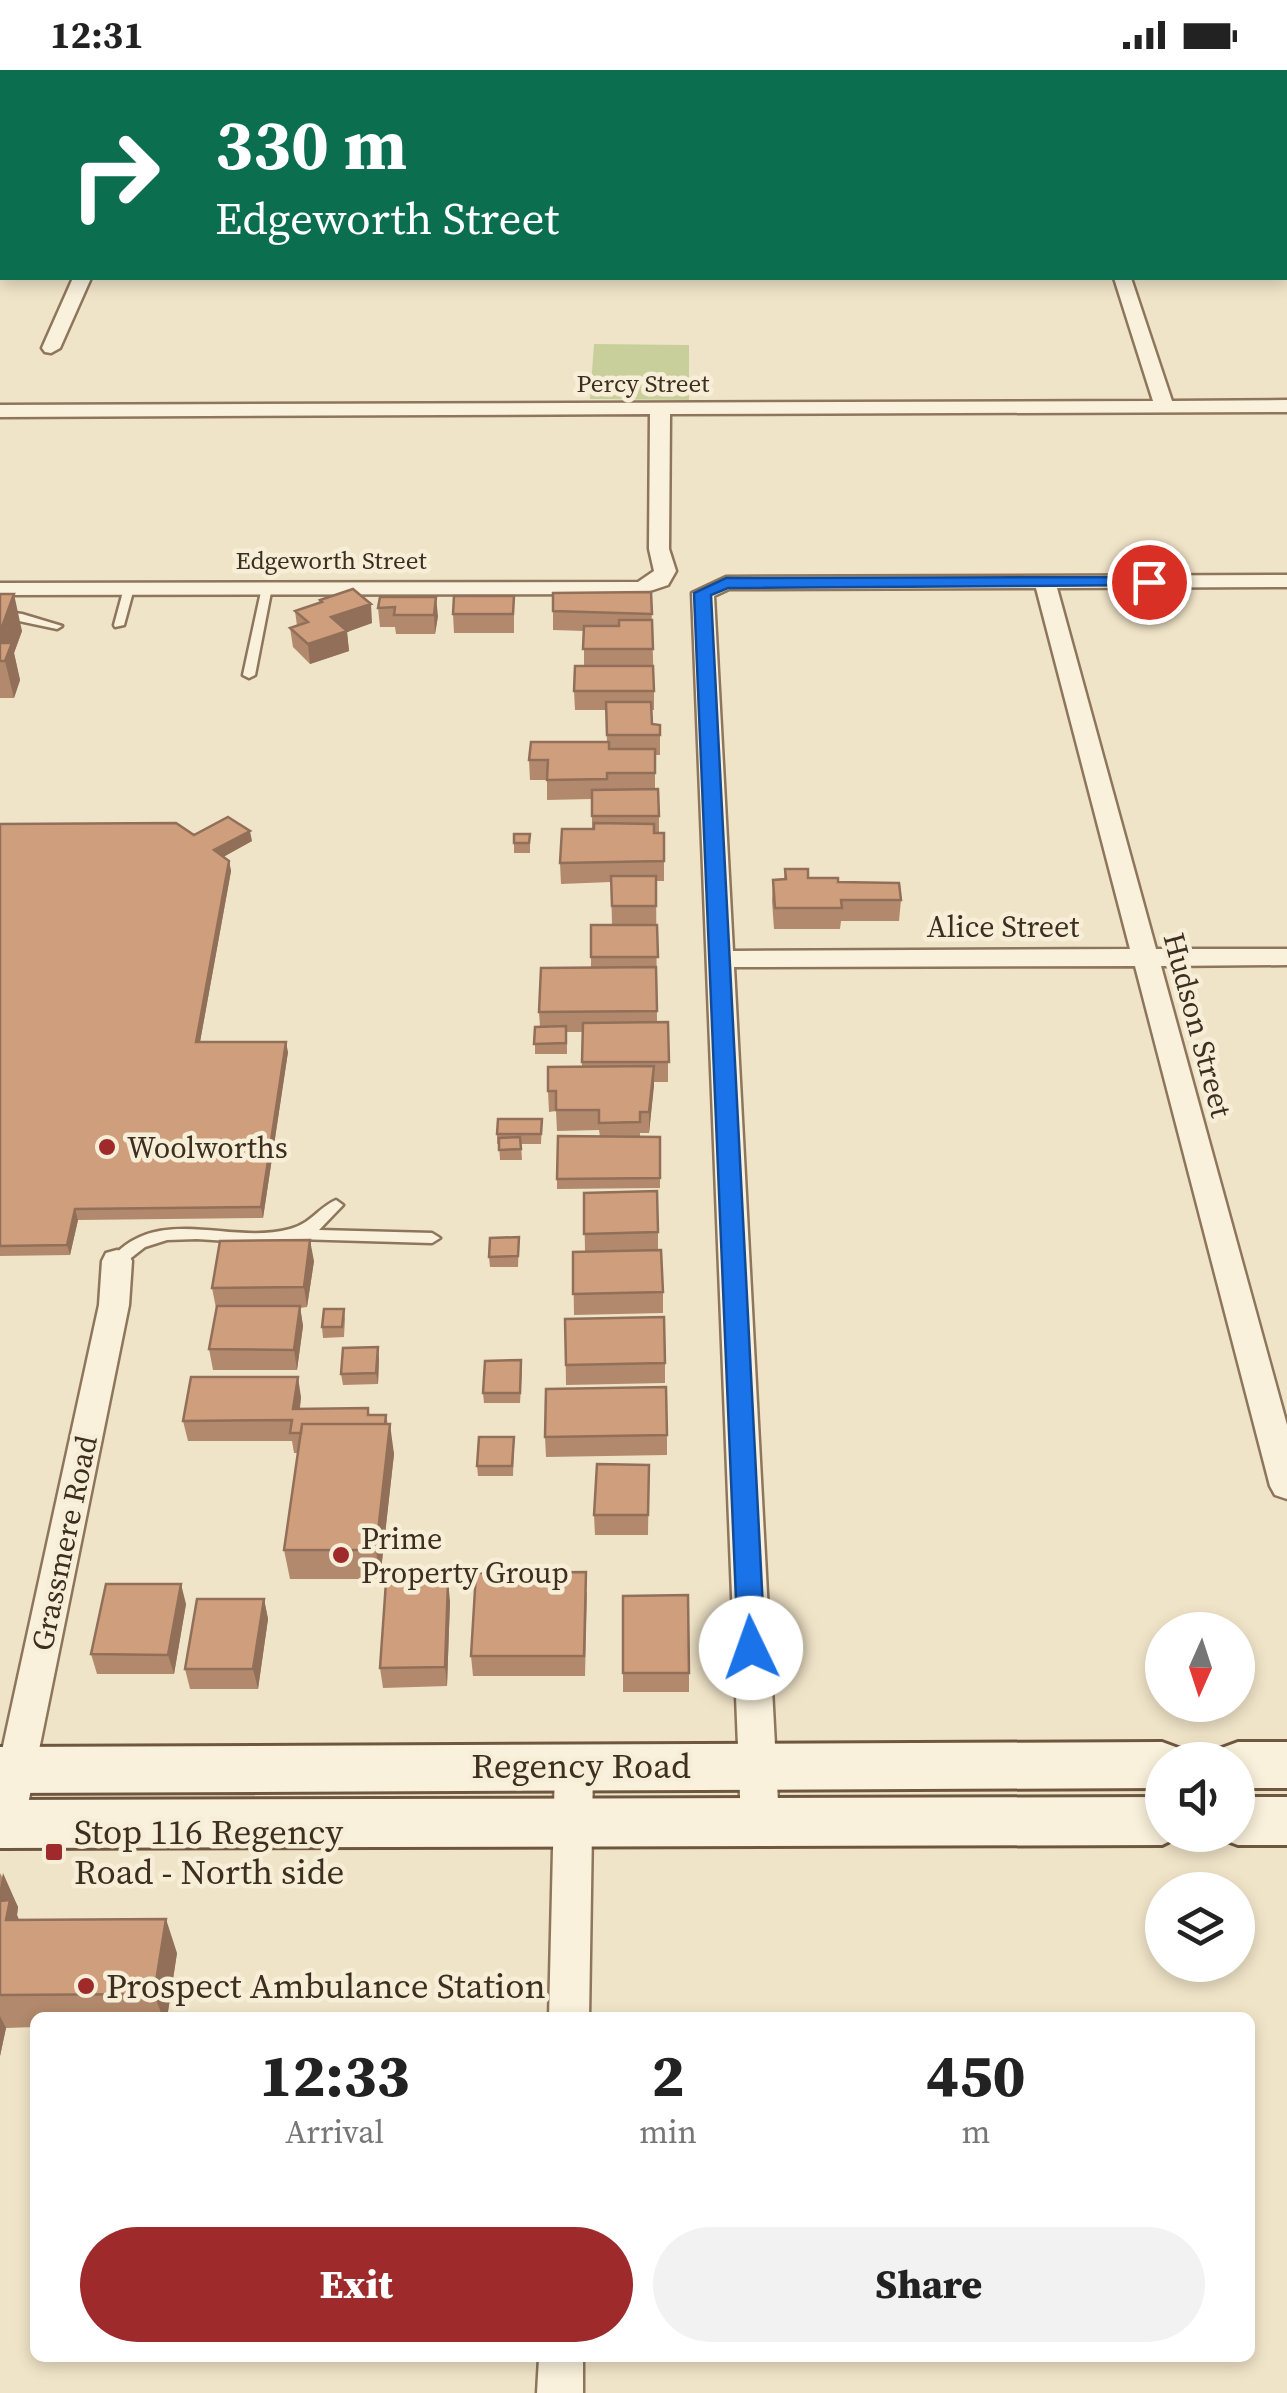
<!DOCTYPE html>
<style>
:root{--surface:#fff;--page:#f2f2f2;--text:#222;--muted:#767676;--accent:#9e2a2b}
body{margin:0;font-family:"Source Serif 4",serif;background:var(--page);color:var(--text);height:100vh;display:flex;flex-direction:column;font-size:38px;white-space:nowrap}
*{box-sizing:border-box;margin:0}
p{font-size:32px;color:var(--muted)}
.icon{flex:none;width:55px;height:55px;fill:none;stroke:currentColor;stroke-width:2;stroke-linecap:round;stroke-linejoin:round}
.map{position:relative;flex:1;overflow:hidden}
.drawer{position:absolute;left:30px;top:1942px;width:1225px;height:350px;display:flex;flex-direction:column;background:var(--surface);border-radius:15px;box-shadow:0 5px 15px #0003}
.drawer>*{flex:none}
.top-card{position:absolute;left:0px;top:0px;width:1288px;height:210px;box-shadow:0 5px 15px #0003;background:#0b6e4f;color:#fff;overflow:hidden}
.needle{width:65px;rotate:183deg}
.tools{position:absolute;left:1145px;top:1542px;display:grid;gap:20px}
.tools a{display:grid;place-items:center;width:110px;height:110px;border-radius:50%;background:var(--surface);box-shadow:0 5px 15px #0003;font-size:50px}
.pin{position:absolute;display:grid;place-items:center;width:85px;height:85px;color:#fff;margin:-42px;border:5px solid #fff;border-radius:50%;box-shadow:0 2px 10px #0007}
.me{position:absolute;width:110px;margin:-55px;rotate:357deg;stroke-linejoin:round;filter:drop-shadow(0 0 8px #0008)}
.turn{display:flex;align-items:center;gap:35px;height:210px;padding:0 50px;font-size:45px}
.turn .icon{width:130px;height:130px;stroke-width:2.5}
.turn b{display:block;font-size:70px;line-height:85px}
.eta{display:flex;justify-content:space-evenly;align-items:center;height:170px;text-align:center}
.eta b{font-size:60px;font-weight:800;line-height:70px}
.cta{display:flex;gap:20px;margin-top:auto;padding:20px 50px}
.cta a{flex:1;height:115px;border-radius:60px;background:var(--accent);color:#fff;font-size:40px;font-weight:800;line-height:115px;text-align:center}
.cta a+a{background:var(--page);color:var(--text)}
.status{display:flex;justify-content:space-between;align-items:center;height:70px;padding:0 50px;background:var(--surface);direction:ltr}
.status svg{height:28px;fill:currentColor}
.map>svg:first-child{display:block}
.green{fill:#c9cf9b}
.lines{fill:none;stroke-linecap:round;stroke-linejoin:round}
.lane-casing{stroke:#8d765c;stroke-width:5}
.street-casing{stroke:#8d765c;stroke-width:5}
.secondary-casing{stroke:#6f573f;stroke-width:6}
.highway-casing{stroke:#5b4430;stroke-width:60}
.lane{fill:#faf1dc;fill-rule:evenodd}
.street{fill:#faf1dc;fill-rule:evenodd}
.secondary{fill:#faf1dc;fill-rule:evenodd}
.highway{stroke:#e0a458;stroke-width:55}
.wall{fill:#b2896c}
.shaded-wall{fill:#916f58}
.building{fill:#cf9f7d;stroke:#916f58;stroke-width:2.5}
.route{fill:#1a73e8;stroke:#114b97;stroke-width:2.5}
.poi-dot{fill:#9e2a2b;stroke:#f7eed8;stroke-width:4}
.labels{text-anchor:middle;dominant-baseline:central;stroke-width:9;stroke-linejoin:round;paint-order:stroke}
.far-street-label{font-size:25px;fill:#3d2e20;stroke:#f7eed8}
.street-label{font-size:30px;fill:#3d2e20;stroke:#f7eed8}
.poi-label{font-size:30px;fill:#3d2e20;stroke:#f7eed8;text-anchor:start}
.near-street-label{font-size:35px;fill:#3d2e20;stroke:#f7eed8}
.near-poi-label{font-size:35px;fill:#3d2e20;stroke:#f7eed8;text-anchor:start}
</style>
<div class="status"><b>12:31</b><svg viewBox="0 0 49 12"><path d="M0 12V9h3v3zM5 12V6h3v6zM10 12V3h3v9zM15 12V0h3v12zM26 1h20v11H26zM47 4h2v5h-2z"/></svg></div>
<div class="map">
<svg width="1287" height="2323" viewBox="0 0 1287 2323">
<rect width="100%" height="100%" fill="#f0e4c8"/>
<path class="green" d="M594,274L689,275V330L590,329Z"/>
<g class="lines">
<g class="lane-casing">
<path id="lane" d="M267,514L272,517L255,605L249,608L243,605L262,517Z
M129,515L134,518L124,555L115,557L114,555L124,518Z
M0,541L22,544L62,556L57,559L0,547Z
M336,1130L343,1135L319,1160L432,1163L440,1168L432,1173L296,1169L259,1173L197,1169L167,1170L145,1177L122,1195H112L109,1191C157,1132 230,1176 290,1159C312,1153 318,1138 336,1130Z"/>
</g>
<g class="street-casing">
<path id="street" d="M583,0H597V2H583Z
M1047,0H1061L1062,2H1048Z
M1285,80H1287V90H1285Z
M0,88H2V98H0Z
M1285,192H1287V202H1285Z
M0,195H2V205H0Z
M73,208H91L60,278L51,283L45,282L42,278Z
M1114,208H1131L1172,331L1287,330V342L670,344L669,479L676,501L668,515L641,524L0,525V513L638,512L654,501L649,479L650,344L0,347V335L1153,331Z
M1287,505V517L1057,518L1156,879H1287V895L1161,896L1287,1355V1429L1275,1425L1270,1416L1135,896L734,897L779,1751L773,1763L760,1768L747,1763L741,1751L692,523L726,507ZM1036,518L1130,879L733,881L714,526L729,519Z
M117,1180L128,1183L132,1191L129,1235L24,1754L18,1766L5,1771L0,1769V1690L99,1235L102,1191L106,1183Z
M574,1680L587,1684L593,1696L589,1948H549L555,1696L561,1684Z
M539,2288H583V2323H537Z"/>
</g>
<g class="secondary-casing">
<path id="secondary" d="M1162,1672L1181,1679L1186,1690H1162V1718L0,1723V1677Z
M1238,1672H1287V1718H1238V1690H1214L1219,1679Z
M1162,1727V1765H1182L1162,1775L0,1778V1730Z
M1238,1727H1287V1775H1238L1219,1768L1218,1765H1238Z"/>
</g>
<g class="highway-casing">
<path id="highway" d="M0,11L2,6
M0,63L2,59"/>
</g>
<use href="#lane" class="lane"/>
<use href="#street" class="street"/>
<use href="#secondary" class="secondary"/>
<use href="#highway" class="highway"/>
</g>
<path class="wall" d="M53,0H152V2H54Z
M0,127H2V167H0Z
M651,522L654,621V640H651L652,654L660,665V685H655V719L659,746V763H664V811H656L657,952H668V1012H654L649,1063H640V1067H660V1118L557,1119V1109L600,1067L599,1060L557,1061L556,1041L549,1042L548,1021L582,996V962H567V984H535V957H540L539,942L591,898V855H612L611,812L561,814L560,793L592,759V729L547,730V710H530L529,690L607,672L606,640H575L574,621L584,596V561L553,560V541Z
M0,524L22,561L14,583L20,610L14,628H0Z
M514,526V563H454L453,544Z
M380,527L438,546L435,564H396L395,557H380L378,538Z
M320,530L372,553L347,562L349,581L310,594L293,577L290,558L297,556L295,541L320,533Z
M0,754L194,765L252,771L223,787L229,791L231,801L200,972L288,982L263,1148L78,1150L70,1185L0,1186Z
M530,764V783H514V773Z
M785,799L808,808L838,812L901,830L899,851H841L840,859H774L772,831L773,810L784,809Z
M542,1049L541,1074H521L522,1090H500L499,1074H497V1064Z
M584,1123L658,1162V1180L663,1222V1243L574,1245L573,1182H585Z
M519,1167L518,1197H490L489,1187Z
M314,1191L307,1237L300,1238L303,1256L297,1300H213L209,1279L216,1238L212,1218Z
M344,1239L345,1249L344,1267L323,1268L322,1257Z
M565,1249L665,1293V1313L566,1315Z
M379,1288L378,1314L343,1315L341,1304Z
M522,1300L520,1333H484L483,1323Z
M301,1327L300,1339L369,1345H386L394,1384L380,1509H290L284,1480L298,1383H294L292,1371H188L183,1351Z
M667,1365V1385L546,1387L545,1367Z
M514,1377L513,1406H478L477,1396Z
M649,1395L648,1465H595L594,1445Z
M587,1522L585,1606H473L471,1586Z
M623,1526L689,1603V1622H623Z
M264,1529L268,1549L258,1619H190L185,1599Z
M450,1531L447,1616L383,1618L380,1598Z
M186,1534L174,1604H97L91,1584Z
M0,1803L18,1837L17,1845L19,1850L177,1883L167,1948H35V1957L6,1958L0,1986Z"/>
<path class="shaded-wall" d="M14,524L22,561L14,583L20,610L14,628L5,591L0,589V562Z
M436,527L438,546L435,564L434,545Z
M371,534L372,553L347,562L349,581L310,594L308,574L331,547Z
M250,761L252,771L216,791L214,780Z
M229,791L231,801L198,983L196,972Z
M286,972L288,982L263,1148L261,1137Z
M654,996V1016L649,1063V1042Z
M75,1139L78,1150L70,1185L67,1175Z
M310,1170L314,1191L307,1237L304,1217Z
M300,1236L303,1256L297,1300L294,1280Z
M378,1277L379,1288L378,1314L376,1303Z
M298,1307L301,1327L297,1359L293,1339Z
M390,1354L394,1384L380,1509L376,1480Z
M448,1511L450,1531L447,1616L445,1597Z
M181,1514L186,1534L174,1604L168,1585Z
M264,1529L268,1549L258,1619L253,1599Z
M3,1803L18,1837L17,1845L25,1865L21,1884L0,1836V1818Z
M166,1849L177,1883L167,1948H163L154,1924Z
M0,1946L6,1958L0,1986Z"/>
<path class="building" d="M171,0H326L325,2H170Z
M0,127H2V150H0Z
M353,519L371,534L331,547L347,561L308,574L290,558L308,552L295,541L322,532L320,530Z
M651,522L652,544L553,541V523Z
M0,524H14L0,562Z
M454,526H514L513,544H453Z
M380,527H436L434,545H394L395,537L378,538Z
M619,550H652L653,579H583L584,556H619Z
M0,573H12L5,591H0Z
M575,596H653L654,621H574Z
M606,632H651L652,654L660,655V665H607Z
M531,672H609V679H655V703H607V709L547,710L548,690H529Z
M658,719L659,746H592V720Z
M228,747L250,761L214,780L229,791L196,972H286L261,1137L75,1139L67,1175L0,1176V754L176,753L194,765Z
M594,753L654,754V763H664V791L560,793L562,759H594Z
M514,764H530L529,773H514Z
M785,799H808V808H838V812L899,813L901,830H841L842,838H775L773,810L786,809Z
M611,806H656V836H612Z
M591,855H657L658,887H591Z
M656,897L657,941L539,942L541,898Z
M668,952L669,992H582L583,953Z
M566,956V973L534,974L535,957Z
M654,996L649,1042H640V1052L599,1053V1040H556V1021H548V997Z
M498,1049H542L541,1064H497Z
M558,1066L660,1067V1108L557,1109Z
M520,1067L521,1079L499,1080V1068Z
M657,1121L658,1162L584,1164V1123Z
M519,1167L518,1186L489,1187L490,1168Z
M310,1170L304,1217L212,1218L220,1171Z
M661,1180L663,1222L573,1224V1182Z
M217,1236H300L294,1280L209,1279Z
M324,1239H344L342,1257H322Z
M664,1247L665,1293L566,1295L565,1249Z
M378,1277L376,1303L341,1304L343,1278Z
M521,1290L520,1323H483L485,1291Z
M191,1307H298L293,1339L368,1338V1345H386L385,1354H302L301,1363H290L292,1350L183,1351Z
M666,1317L667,1365L545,1367L546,1319Z
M302,1354H390L376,1480H284Z
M479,1367H514L512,1396H477Z
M597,1394L649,1395L648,1445H594Z
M586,1502L584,1586H471L476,1503Z
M448,1511L445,1597L380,1598L386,1512Z
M106,1514H181L168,1585L91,1584Z
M688,1525L689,1603H623V1526Z
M197,1529H264L253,1599H185Z
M10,1830L6,1850L166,1849L154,1924L0,1925V1831Z"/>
<path class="route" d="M1149,507L1154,508V515L728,518L711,525L765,1578L761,1586L751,1589L742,1586L738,1578L694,523L726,508Z"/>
<g class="poi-dot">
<circle cx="107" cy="1077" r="10"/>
<circle cx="341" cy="1485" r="10"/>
<rect x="44" y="1772" width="20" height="20" rx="5"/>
<circle cx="86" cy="1916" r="10"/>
</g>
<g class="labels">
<g class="far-street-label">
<text x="643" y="313">Percy Street</text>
<text x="331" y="490">Edgeworth Street</text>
</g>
<g class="street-label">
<text x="1003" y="856">Alice Street</text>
<text transform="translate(1198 955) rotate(75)">Hudson Street</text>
<text transform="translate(64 1473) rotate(-78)">Grassmere Road</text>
</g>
<g class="poi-label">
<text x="127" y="1077">Woolworths</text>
<text x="361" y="1468">Prime<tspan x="361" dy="34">Property Group</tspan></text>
</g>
<g class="near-street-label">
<text x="581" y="1696">Regency Road</text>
</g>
<g class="near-poi-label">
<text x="74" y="1762">Stop 116 Regency<tspan x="74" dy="40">Road - North side</tspan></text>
<text x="106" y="1916">Prospect Ambulance Station</text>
</g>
</g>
</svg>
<div class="tools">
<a><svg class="needle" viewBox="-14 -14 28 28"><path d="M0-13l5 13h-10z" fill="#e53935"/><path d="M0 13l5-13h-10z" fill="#767676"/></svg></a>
<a><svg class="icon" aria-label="sound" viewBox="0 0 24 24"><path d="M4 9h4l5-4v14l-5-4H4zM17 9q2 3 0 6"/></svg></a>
<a><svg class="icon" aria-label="layers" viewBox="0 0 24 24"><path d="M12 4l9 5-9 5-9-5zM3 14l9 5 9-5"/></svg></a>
</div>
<div class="pin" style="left:1149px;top:512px;background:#d93025"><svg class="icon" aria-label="arrive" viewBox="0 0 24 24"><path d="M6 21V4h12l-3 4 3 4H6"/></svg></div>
<svg class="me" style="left:751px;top:1578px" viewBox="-20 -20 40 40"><circle r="19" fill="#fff"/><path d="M0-13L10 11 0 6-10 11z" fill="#1a73e8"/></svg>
<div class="top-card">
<div class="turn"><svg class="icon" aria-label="right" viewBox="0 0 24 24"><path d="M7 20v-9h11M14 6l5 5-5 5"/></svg><div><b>330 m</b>Edgeworth Street</div></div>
</div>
<section class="drawer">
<div class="eta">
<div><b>12:33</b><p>Arrival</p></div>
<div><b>2</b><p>min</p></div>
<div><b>450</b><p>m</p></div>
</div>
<div class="cta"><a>Exit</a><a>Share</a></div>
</section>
</div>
